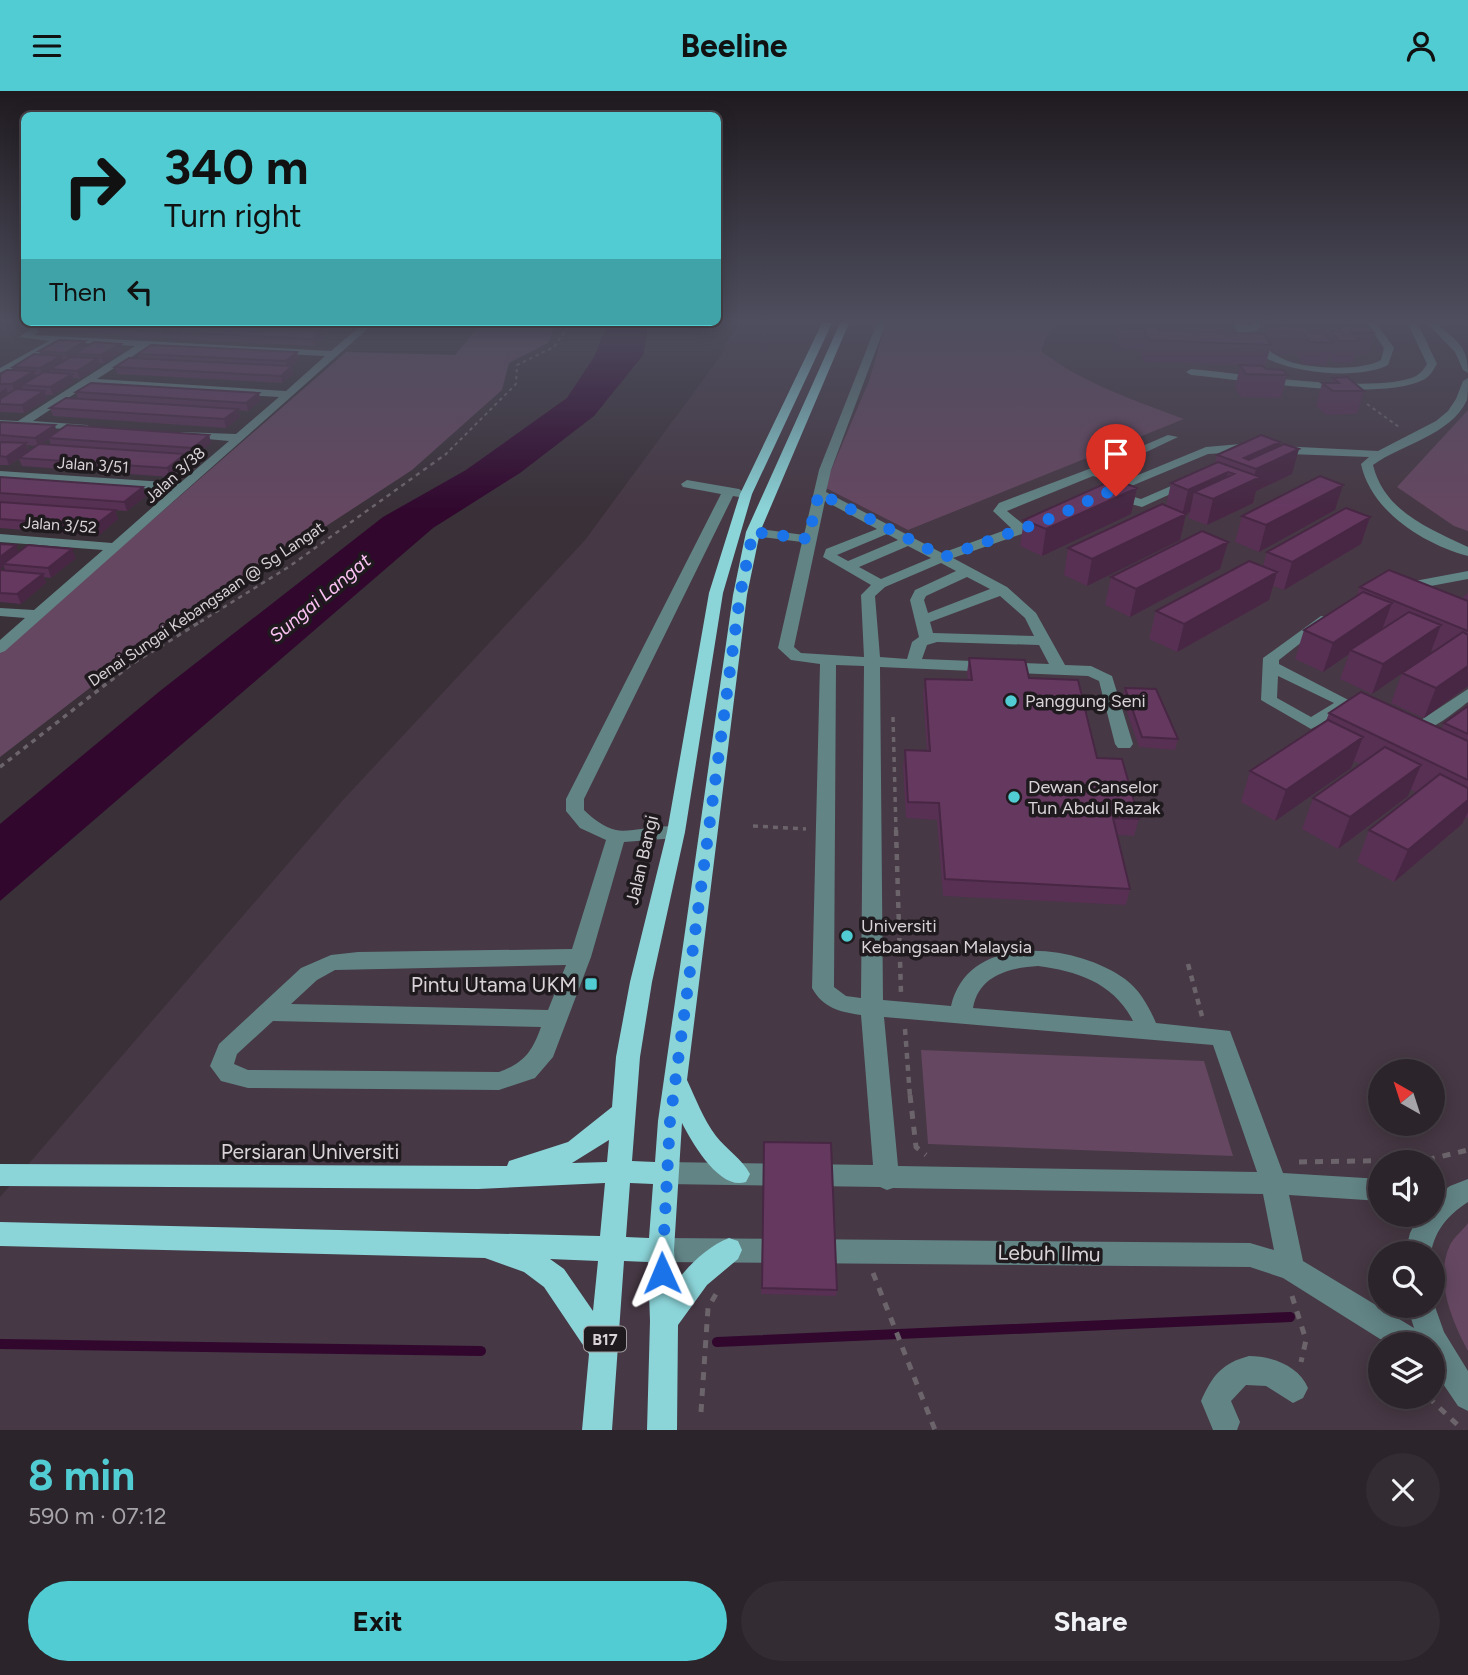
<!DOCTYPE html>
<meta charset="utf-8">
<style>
:root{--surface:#2b242a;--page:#332c32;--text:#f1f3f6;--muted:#a6a4a8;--line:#474147;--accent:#51ccd3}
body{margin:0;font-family:Figtree,sans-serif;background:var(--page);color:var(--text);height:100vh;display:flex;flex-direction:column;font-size:26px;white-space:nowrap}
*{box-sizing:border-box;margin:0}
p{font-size:23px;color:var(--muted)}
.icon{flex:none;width:38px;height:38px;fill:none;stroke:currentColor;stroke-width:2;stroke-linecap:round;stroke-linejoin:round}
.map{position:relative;height:1339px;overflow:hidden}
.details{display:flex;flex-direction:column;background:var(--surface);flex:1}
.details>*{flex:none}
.guide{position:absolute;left:21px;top:21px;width:700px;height:214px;border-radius:10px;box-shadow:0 4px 18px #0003,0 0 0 2px var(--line);background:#51ccd3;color:#111;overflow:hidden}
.needle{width:46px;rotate:321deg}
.buttons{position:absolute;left:1368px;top:968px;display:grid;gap:14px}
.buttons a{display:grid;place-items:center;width:77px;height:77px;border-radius:50%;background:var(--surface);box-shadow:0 4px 18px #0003,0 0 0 2px var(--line);font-size:35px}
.pin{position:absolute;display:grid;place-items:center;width:60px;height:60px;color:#fff;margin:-72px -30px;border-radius:50% 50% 50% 0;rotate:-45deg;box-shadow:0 0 7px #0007}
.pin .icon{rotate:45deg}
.me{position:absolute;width:77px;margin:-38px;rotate:359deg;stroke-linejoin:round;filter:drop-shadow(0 0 5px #0008)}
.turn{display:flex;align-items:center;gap:24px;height:147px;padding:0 28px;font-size:32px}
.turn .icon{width:91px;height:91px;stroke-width:2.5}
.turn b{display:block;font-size:49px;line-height:60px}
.then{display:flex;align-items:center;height:66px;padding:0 28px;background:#0003;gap:14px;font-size:26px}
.round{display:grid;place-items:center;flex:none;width:74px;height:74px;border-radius:37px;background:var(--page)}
.summary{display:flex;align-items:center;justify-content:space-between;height:119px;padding:0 28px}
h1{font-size:42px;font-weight:700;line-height:52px;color:var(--accent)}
.cta{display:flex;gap:14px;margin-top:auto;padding:14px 28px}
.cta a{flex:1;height:80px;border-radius:42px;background:var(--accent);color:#111;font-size:28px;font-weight:700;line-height:80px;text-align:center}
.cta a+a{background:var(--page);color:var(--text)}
header{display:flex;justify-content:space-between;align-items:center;height:91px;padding:0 28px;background:var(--accent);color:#111;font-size:32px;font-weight:700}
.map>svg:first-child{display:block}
.built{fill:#463844;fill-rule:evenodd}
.green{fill:#654761}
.water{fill:#31072e}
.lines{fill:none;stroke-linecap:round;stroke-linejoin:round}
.stream{stroke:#31072e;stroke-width:10}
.path-far4{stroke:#6c646b;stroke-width:2;stroke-dasharray:3.5 3.5;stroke-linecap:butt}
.path-far3{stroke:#6c646b;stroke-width:2.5;stroke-dasharray:4.5 4.5;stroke-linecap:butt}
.path-far2{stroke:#6c646b;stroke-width:3.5;stroke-dasharray:5 5;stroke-linecap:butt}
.path-far1{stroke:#6c646b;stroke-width:4.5;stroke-dasharray:6 6;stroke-linecap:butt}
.path{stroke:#6c646b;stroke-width:5;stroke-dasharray:8 8;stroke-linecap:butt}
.minor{fill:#628485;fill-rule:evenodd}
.major{fill:#8bd4d8;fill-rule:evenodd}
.wall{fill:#573053;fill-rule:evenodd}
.shaded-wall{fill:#472743}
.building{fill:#653860;stroke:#472743;stroke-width:2}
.route{stroke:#1a73e8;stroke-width:12;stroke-dasharray:0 21.6}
.poi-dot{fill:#51ccd3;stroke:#1e1a1d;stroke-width:2.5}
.labels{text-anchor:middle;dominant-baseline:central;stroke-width:7;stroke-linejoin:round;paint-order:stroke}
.far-street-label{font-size:16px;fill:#d9d3d8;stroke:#1e1a1d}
.shield{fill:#1e1a1d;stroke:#a19ca0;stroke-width:2}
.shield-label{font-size:16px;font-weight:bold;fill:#d9d3d8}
.poi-label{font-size:18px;fill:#d9d3d8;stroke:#1e1a1d;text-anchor:start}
.street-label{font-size:18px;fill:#d9d3d8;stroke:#1e1a1d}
.water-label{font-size:19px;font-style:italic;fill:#fbc1f3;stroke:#1e1a1d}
.near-poi-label{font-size:21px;fill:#d9d3d8;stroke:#1e1a1d;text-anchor:end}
.near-street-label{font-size:21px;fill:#d9d3d8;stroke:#1e1a1d}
</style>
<header><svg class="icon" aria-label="menu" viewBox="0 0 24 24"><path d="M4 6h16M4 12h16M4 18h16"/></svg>Beeline<svg class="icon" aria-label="person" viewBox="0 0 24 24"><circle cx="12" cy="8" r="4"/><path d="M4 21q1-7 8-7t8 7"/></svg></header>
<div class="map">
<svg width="1468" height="1339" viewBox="0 0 1468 1339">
<rect width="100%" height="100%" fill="#393038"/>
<path class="built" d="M736,232H1468V1339H0V1106L342,710L585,449L722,263ZM1381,980H1433V1032H1381ZM1381,1071H1433V1124H1381ZM1381,1162H1433V1214H1381ZM1381,1253H1433V1306H1381Z"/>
<path class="green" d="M482,232H556L548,252L509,272L502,299L412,379L155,547L0,666V561L346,261L455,264Z
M886,232H1056L1047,244L1041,260C1084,293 1134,309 1184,328L908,439L824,396L869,290Z
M1468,319V440L1454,435L1397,396Z
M921,959L1204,970L1233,1065L928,1053Z
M1468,1132V1260C1452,1230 1434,1188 1450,1154C1454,1146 1463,1139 1468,1132Z"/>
<path class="water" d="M608,232H648L644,263L594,325L520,382L433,437L0,810V733L160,600L383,426L466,379L567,307L594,266Z"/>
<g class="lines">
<path class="stream" d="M717,1251L1290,1226
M0,1253L481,1260"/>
<path class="path-far4" d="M1367,313L1399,336
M445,364L516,293L517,274L554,256L571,232"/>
<path class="path-far3" d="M200,531L290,475L446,363"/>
<path class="path-far2" d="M893,626L896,741
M0,676L133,572L203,529
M753,735L806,738"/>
<path class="path-far1" d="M896,739L901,902
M1188,873L1203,929
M905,938L910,1006"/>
<path class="path" d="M910,1004L916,1056L926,1064
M1299,1071L1426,1069L1468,1059
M1438,1168V1202
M873,1182L935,1339
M1292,1205L1306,1249L1301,1271
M1428,1306L1463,1339
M701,1321L708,1217L716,1203"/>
<path class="minor" d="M40,232H51L34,244L331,260L364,232H374L5,560L0,562V549L25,527L0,525V517L34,519L103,459L0,451V443L112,452L172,399L0,388V380L180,392L229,350L185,346L181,345V341L236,343L279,306L88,294L33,330L87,334L93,337L91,339L0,335V329L18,330L135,255L62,251L0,284V277L49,250L19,246ZM147,256L325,265L286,300L97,288Z
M877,232H886L831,379L826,401L942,462L1011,437L993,420L999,412L1089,378L1168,344L1178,346L1104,381L1126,389L1206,356L1241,353L1378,360L1436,330L1448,320L1456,308L1463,290L1468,287C1468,294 1468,303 1467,309C1451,344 1402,353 1373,374C1384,420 1428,437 1468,456V465C1423,453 1371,420 1361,373L1369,366L1241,361L1208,363L1117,401L1141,408L1178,392L1188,395L1142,416L1101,405V399L1115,393L1093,385L1007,420L1023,433L1045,426L1052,430L1050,433L953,467L1007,496L1036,522L1065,574L1091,575L1112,585L1133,653L1130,657H1118L1115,653L1099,590L1088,585L880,576L883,909L951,915C969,839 1077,853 1125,888C1140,899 1149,916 1156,932L1230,940L1283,1082L1381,1088V1110L1289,1104L1303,1170L1414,1237L1407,1214H1433V1210L1444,1241L1468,1280V1320L1458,1315L1433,1278V1253H1388L1283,1187L1250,1176L661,1171L652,1168L648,1159L652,1150L661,1147L1250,1152L1274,1159L1263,1103L893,1097L887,1099L880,1096L665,1093L656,1090L652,1082L656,1074L665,1071L873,1074L861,924C840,921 823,917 812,897L820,573L791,569L778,557L802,451L753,445L746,441L753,437L804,444L819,379ZM825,410L877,438L826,458L823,466L871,494L861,504L864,566L801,562L794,556ZM887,443L898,449L848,470L837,464ZM908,455L931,467L881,488L859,476ZM941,472L956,480L915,499L910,509L919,546L912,551L907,568L880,566L875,505L885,496ZM967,486L990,498L928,522L924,509L926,505ZM1000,505L1025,527L1034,545L933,542L930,531ZM937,551L1039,554L1049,573L922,568L927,554ZM836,574L864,575L861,907L846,905L834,896ZM1038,875C1077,880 1114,892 1133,930L973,917C979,884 1009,877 1038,875ZM884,926L1213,954L1257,1081L898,1075Z
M1235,232L1251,235L1254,232H1262L1257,240L1248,241C1259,253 1273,264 1288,270C1309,278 1363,280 1381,269L1384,257L1367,232H1376L1394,257L1388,274C1352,293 1240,280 1235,232Z
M1414,232L1419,235L1437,273C1433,279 1430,286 1423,289C1378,311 1244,289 1191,284L1186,281L1191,278C1239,282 1377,304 1416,285C1421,282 1424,278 1427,273L1409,235Z
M1427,232H1436C1455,250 1468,253 1468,282L1463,279L1455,261Z
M687,389L739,398L745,402L739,406L733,405L584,708V719C593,728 604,736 616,739C633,743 675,727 685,741L676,747L624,751L591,866L553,966L535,987L499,999L248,997L221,990L210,975L219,953L301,877L331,864L358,861L572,858L606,749L580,737L566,720V708L721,403L683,396L681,393ZM566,874L548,919L291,913L317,889L335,879ZM273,930L541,936C532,961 524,972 499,981L248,979L234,973L237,963Z
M1468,480V488L1404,500L1397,496L1404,492Z
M1321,525L1326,526V532L1279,569V573L1360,615L1358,618L1347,619L1311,638L1261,609L1263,567ZM1278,585L1334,612L1311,626L1277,607Z
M1468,598V611C1451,623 1418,655 1397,634L1405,629H1421Z
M1468,1088V1111C1448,1124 1435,1139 1431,1162H1405L1410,1142L1419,1124H1433V1107L1450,1095Z
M1249,1265C1272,1265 1299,1275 1308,1297L1303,1307L1293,1312L1266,1295L1246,1294L1231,1310L1240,1331L1237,1339H1213L1201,1310C1212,1285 1222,1272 1249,1265Z"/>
<path class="major" d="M822,232H832L752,403L723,502L685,741L652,891L640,966L632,1070L655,1071L658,1030L733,504L746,441L840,232H849L760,441L747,504L687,989C696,1008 703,1028 716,1045C726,1058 742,1068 750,1083L746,1091C720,1100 692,1052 682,1032L674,1159L676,1191C689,1174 708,1155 729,1147L738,1150L742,1159L738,1168L707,1194L678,1234L677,1339H647L650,1230L648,1171L624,1170L612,1339H582L589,1263L544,1196L524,1181L485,1167L0,1155V1131L600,1145L605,1092L478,1098L0,1095V1073L507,1075L509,1070L568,1051L612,1016L616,966L630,891L667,741L709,502L740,403ZM609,1049L607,1071L572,1072ZM630,1092L653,1093L649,1147L626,1146ZM550,1168L598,1170L593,1220L564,1178Z"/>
</g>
<path class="wall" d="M37,232H188L186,233H190V232H338L339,235L329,242H323L324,247L314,255L172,248L171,243L164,247L38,240L35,233Z
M1118,232H1224L1225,233L1223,242L1269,251V249L1265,244L1269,232H1308L1306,237L1309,241H1312L1309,237L1310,232H1368L1367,235L1374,242L1368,263H1356L1353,272L1333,271L1329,266L1326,274L1304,273L1296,263L1272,262L1270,258L1265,275H1263L1266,278L1287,284L1281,307L1241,306L1235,297L1240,274L1144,271L1139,259L1121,258L1116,243Z
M85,250L87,256L121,253L123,260L104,272H99L100,275L80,288L73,287L74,291L53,304H46L47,308L24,322L0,321V283L14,279L13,276L40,264L39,260Z
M138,263L299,269L291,275L294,283L282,292L117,283L115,276L140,267Z
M1333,287L1364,300L1357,323L1326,324L1316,315L1322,292H1331Z
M76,301L259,302L260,310L248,320L238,319L240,326L226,337L53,325L50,317L78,308Z
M0,331L57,341L209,344L211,352L195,365L185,364L187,372L170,386L22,375L19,368L9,374H0ZM49,348L51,354L41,353ZM27,354L36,355L29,360Z
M1280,351L1279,355L1292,383L1256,400L1253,412L1207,434L1188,427L1190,421L1186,423L1180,449L1087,495L1064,484L1068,457L1166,415L1171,392L1215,373L1217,364Z
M0,386L146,405L127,420L0,411Z
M1137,397L1131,423L1042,465L1020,455L1024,429Z
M0,411L115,419L118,428L98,445L0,437Z
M1335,419L1259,461L1235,451L1242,425Z
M1370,426L1361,453L1284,499L1273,495L1269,509L1177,561L1149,548L1156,520L1263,475L1267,461Z
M1228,451L1220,478L1130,526L1105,514L1111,486Z
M0,453L19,462L76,467L51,487L44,486L46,492L21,513L0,511V479H5L4,475L0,478Z
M1360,496L1462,508L1464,505L1468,502V595L1424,627L1391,612L1402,582L1435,560L1431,559L1430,563L1372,603L1340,588L1349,563L1323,581L1295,568L1304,539L1356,506Z
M969,567L1029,587L1097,667L1139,728L1134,745L1117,744L1130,798L1126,814L943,805L937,729L906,727L903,675L905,659L927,660L923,603L925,588L968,589L967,582Z
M1125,597L1178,648L1175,659L1139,656L1122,607Z
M1468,615V727L1466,726L1462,733L1394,791L1357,771L1369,739L1417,702L1410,698L1408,705L1338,758L1302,738L1313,707L1360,673L1354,670L1351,677L1275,730L1241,711L1250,680L1326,630L1329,622L1442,638L1444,632Z
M764,1051L837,1199L836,1205L761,1203Z"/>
<path class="shaded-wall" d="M0,232H7L8,236L0,237Z
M174,232L176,240L170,241L171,243L164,247L162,240Z
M332,232H338L339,235L329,242L328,235Z
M322,239L324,247L314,255L312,248Z
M85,250L87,258L75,263V265L68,270L65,262Z
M121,253L123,260L104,272L101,264Z
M297,261L299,269L288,278L286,270Z
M61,265L64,273L50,278V280L42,285L40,277Z
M98,267L100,275L80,288L77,280Z
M292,275L294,283L282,292L281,285Z
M34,280L37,288L22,294L23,296L15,301L12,293Z
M72,283L74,291L53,304L50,296Z
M6,297L9,305L0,310V301Z
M44,300L47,308L24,322L22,314Z
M259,302L260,310L248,320L246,312Z
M238,318L240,326L226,337L224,328Z
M55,334L57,343L48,347L49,348L38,355L35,347Z
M209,344L211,352L195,365L193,357Z
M1280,351L1275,369L1299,358L1292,383L1256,400L1253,412L1207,434L1213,408L1194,401L1190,421L1182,425L1188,399L1228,381L1222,404L1253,390L1256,378L1244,367Z
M26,352L29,361L9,374L6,366Z
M185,363L187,372L170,386L167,377Z
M1343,394L1335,419L1259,461L1266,434Z
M143,396L146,405L127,420L124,411Z
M1137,397L1131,423L1042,465L1046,438Z
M115,419L118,428L98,445L94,435Z
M1186,423L1180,449L1087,495L1092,468Z
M1370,426L1361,453L1284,499L1292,471Z
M1228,451L1220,478L1130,526L1136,498Z
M16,454L19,464L3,473L4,475L0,478V466Z
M72,458L76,467L51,487L48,477Z
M1277,481L1269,509L1177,561L1184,533Z
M43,483L46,492L21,513L17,503Z
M1392,512L1381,541L1350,559L1349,563L1323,581L1333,552Z
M1441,534L1430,563L1372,603L1383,573Z
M1468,575V595L1424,627L1436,597Z
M1363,646L1351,677L1275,730L1286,699Z
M1421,674L1408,705L1338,758L1350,726Z
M1468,709V721L1462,733L1394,791L1408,759Z"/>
<path class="building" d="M37,232H174L162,240L35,233Z
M252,232H332L328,235Z
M1123,232H1135L1136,234L1157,235L1159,239L1264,243L1271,254L1148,249L1144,238L1125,237Z
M1187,232H1224L1225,233Z
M182,233L322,239L312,248L170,241Z
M1273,234L1305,235L1309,241L1324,242L1333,252L1310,251L1302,241L1278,240Z
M1336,234L1368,235L1374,242L1351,241L1360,250H1339L1331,240L1342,241Z
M59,249L85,250L65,262L39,260Z
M94,251L121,253L101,264L75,263Z
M151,254L297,261L286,270L138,263Z
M34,263L61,265L40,277L13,276Z
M71,266L98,267L77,280L50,278Z
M129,267L292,275L281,285L115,276Z
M1240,274L1263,275L1266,278L1283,279L1287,284L1246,283Z
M7,279L34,280L12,293H0V283Z
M44,281L72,283L50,296L22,294Z
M1347,286L1364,300H1333L1322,292H1339L1333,287Z
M91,292L259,302L246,312L76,301Z
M16,298L44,300L22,314L0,313V308Z
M66,307L238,318L224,328L50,317Z
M0,331L55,334L35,347L0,344Z
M67,334L209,344L193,357L48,347Z
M1261,344L1280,351L1244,367L1249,369L1284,353L1299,358L1256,378L1217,364Z
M0,351L26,352L6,366L0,365Z
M39,353L185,363L167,377L19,367Z
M1218,371L1260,386L1213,408L1194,401L1234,383L1228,381L1188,399L1171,392Z
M1320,385L1343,394L1266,434L1242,425Z
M0,386L143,396L124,411L0,402Z
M1115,388L1137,397L1046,438L1024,429Z
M0,411L115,419L94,435L0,428Z
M1162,413L1186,423L1092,468L1068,457Z
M1346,417L1370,426L1292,471L1267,461Z
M1202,440L1228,451L1136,498L1111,486Z
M0,453L16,454L0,466Z
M28,454L72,458L48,477L3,473Z
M1249,470L1277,481L1184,533L1156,520Z
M0,479L43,483L17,503L0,502Z
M1389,479L1468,510V540L1360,496Z
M1363,501L1392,512L1333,552L1304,539Z
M1409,521L1441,534L1383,573L1350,559Z
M1463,541L1468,544V575L1436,597L1402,582Z
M969,567L1025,569L1029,587L1078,589L1097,667L1122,668L1139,728L1113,727L1130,798L945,788L939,712L908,711L905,659L930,660L925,588L972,589Z
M1125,597L1156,598L1178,648L1142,646Z
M1361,601L1468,650V689L1329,622Z
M1468,615V643L1444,632Z
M1328,629L1363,646L1286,699L1250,680Z
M1385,656L1421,674L1350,726L1313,707Z
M1440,683L1468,697V709L1408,759L1369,739Z
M764,1051L831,1052L837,1199L762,1197Z"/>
<linearGradient id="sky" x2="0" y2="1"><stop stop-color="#1f1a1f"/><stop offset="0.55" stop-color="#4e4e5e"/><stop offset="1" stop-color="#4e4e5e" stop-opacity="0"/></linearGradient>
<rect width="1468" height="419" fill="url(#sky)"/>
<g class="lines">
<path class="route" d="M662,1182L670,1030L740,504L753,441L808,448L819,402L944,466L1057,425L1106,401L1116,405"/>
</g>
<g class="poi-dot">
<circle cx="1011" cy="610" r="7"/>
<circle cx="1014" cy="706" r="7"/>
<circle cx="847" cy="845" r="7"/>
<rect x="584" y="886" width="14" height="14" rx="3.5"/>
</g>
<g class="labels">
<g class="far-street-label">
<text transform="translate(93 374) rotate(4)">Jalan 3/51</text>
<text transform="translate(175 384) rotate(-42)">Jalan 3/38</text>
<text transform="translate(60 434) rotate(4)">Jalan 3/52</text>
<text transform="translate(206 513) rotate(-34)">Denai Sungai Kebangsaan @ Sg Langat</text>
</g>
<rect class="shield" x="584" y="1235.5" width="42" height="25" rx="5"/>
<g class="shield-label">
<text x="605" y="1248">B17</text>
</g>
<g class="poi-label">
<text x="1025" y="610">Panggung Seni</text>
<text x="1028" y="696">Dewan Canselor<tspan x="1028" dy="21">Tun Abdul Razak</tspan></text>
<text x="861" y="835">Universiti<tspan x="861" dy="21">Kebangsaan Malaysia</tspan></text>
</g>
<g class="street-label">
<text transform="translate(642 769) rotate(-77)">Jalan Bangi</text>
</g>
<g class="water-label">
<text transform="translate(320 507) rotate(-40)">Sungai Langat</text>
</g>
<g class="near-poi-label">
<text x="577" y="893">Pintu Utama UKM</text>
</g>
<g class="near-street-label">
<text x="310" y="1060">Persiaran Universiti</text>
<text transform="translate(1049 1162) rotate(1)">Lebuh Ilmu</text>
</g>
</g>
</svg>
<div class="buttons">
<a><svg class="needle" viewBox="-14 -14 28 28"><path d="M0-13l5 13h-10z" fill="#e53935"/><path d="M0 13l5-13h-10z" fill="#a6a4a8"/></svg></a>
<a><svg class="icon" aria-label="sound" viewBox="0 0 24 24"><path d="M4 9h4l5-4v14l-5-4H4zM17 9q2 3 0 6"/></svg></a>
<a><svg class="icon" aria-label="search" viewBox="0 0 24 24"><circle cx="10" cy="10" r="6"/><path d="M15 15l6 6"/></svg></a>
<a><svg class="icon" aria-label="layers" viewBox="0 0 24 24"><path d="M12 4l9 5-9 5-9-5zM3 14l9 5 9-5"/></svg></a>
</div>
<div class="pin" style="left:1116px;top:405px;background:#d93025"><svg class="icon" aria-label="arrive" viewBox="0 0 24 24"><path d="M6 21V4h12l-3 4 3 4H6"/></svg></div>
<svg class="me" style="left:662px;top:1182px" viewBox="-20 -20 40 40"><path d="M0-17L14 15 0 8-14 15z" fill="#1a73e8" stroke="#fff" stroke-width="4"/></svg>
<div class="guide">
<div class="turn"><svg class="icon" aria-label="right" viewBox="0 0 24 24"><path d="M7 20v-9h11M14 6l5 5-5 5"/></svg><div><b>340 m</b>Turn right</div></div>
<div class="then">Then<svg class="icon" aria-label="left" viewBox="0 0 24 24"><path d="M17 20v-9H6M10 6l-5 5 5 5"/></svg></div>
</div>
</div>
<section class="details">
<div class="summary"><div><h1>8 min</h1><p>590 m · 07:12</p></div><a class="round"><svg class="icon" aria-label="close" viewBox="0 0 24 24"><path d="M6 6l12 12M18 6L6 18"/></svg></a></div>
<div class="cta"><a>Exit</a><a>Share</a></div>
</section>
